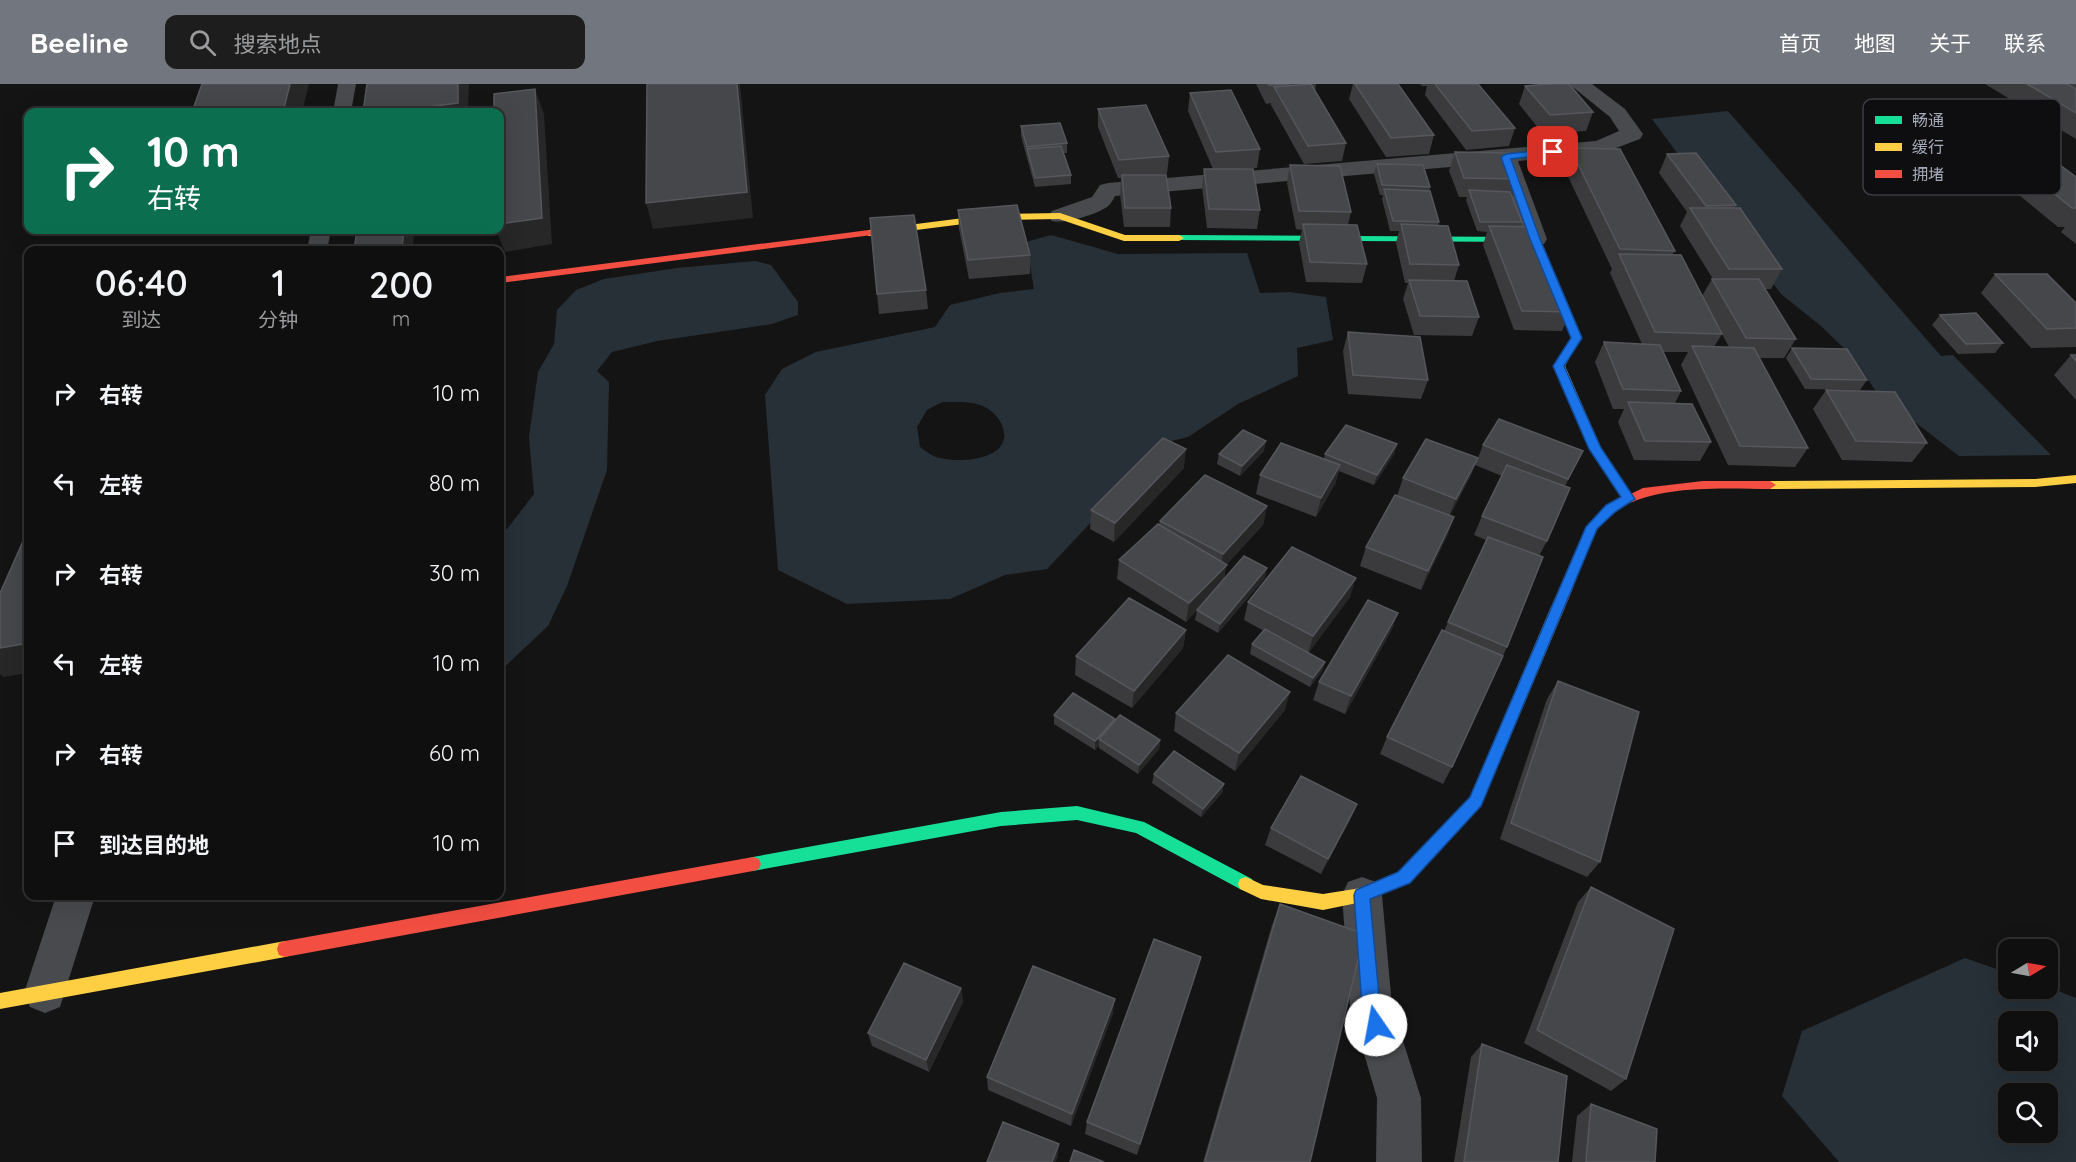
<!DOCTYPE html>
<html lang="zh">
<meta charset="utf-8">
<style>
:root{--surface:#0f0f0f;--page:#1d1d1d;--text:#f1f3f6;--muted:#9b9c9e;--line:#2f2f2f;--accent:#72767e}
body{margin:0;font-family:Quicksand,"Noto Sans SC",sans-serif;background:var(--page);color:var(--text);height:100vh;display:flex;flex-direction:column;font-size:22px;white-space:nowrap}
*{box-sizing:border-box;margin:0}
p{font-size:20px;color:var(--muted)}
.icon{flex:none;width:33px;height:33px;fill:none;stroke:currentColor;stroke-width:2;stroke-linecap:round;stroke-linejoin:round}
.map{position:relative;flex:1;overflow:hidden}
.sheet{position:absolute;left:24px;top:162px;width:480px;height:654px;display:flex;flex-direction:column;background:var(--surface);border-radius:12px;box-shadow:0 6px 24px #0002,0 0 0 2px var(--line)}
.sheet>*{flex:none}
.guide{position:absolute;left:24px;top:24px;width:480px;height:126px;border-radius:12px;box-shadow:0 6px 24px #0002,0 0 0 2px var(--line);background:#0b6e4f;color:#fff;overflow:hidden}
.needle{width:39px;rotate:80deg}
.buttons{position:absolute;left:1998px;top:855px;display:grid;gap:12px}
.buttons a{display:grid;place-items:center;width:60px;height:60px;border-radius:12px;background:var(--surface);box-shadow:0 6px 24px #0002,0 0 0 2px var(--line);font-size:30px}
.pin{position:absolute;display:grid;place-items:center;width:51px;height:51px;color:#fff;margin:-26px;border-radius:12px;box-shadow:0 3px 9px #0006}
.me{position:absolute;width:66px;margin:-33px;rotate:348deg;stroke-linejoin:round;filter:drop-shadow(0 0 4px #0008)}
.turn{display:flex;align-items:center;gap:21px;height:126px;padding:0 24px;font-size:27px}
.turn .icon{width:78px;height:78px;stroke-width:2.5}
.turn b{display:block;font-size:42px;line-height:51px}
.eta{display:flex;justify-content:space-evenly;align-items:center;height:102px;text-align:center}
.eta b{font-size:36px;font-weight:600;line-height:42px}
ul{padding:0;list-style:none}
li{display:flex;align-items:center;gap:18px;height:90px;padding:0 24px}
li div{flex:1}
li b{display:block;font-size:22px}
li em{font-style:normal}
header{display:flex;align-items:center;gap:36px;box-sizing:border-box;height:84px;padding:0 30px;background:var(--accent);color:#fff}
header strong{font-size:28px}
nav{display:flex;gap:33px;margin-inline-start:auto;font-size:21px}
.search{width:420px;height:54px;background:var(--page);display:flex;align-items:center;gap:15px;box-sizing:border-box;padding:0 21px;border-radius:12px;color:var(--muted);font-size:22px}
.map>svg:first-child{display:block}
.water{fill:#273037;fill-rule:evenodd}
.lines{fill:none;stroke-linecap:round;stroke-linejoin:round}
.lane{fill:#484a4d;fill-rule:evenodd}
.street{fill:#484a4d;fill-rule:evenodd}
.fast{fill:#16e098;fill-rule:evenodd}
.slow{fill:#ffcf43;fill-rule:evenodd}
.jam{fill:#f24e42;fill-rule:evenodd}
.wall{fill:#3b3b3e;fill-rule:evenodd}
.shaded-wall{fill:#272728}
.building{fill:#46474b;stroke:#55575c;stroke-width:1.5}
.route{fill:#1a73e8;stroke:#114b97;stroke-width:1.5}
.key{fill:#0e0e10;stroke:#3b3d42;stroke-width:1.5}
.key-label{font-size:16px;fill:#a4aab7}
</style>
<header>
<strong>Beeline</strong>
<div class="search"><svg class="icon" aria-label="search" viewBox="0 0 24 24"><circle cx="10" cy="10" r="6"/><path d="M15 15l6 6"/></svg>搜索地点</div>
<nav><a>首页</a><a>地图</a><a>关于</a><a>联系</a></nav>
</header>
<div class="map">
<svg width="2076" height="1078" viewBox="0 0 2076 1078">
<rect width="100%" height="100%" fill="#141414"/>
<path class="water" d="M1728,27L1941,272L1953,271L2051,371L1959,372L1877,309L1853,273L1821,242L1781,210L1652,35Z
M1051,151L1118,170L1247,169L1260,209L1289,208L1326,213L1333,256L1297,264L1298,292L1238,320L1188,353L1167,358L1047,485L1005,491L950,515L847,520L778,486L765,311L782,285L816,268L935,243L950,221L1000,209L1034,205L1026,158ZM942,318C954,318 969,317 980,321C989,324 997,331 1001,339C1018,374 964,380 940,374C933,373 926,367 920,363L917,343L927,326Z
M755,177L771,181L798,218V231L772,240L657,257L612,268L597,287L609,298L607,386L567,502L548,542L500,587V454L534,410L529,353L538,288L554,260L557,226L576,206L604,195L677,184Z
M1965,874L2008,889V904L2048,903L2076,914V1078H1839L1782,1012L1802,947ZM2008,938H2048V976H2008ZM2008,1010H2048V1048H2008Z"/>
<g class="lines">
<path class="lane" d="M338,0H356L351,28H333Z
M311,146H331L327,166H307Z"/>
<path class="street" d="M1569,0H1592L1625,25L1643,50L1640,55L1600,70L1518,77L1547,155L1544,160L1535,162L1526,160L1523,155L1497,79L1115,112C1113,116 1110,121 1107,123C1095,131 1064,140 1052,137L1048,132L1052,127L1092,113L1100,101L1108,99L1596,57L1619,47L1610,33Z
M1362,793L1376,798L1382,811L1392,922L1421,1014L1422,1078H1376L1377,1014L1350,922L1342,811L1348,798Z
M56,812H95L60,923L45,929L30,923L24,909Z"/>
<path class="fast" d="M1179,151L1538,153L1582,254L1571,271H1563L1562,269L1572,254L1531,158L1176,156V152Z
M1077,722L1144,738L1252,795L1254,800L1252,805L1246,807L1240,805L1136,749L1077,736L1001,742L753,787L747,785L745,780L747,775L753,773L1001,728Z"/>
<path class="slow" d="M1060,129L1125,151H1179L1184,154L1179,157H1124L1059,135L995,136L869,152L864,149L869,146L995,130Z
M1567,266L1572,269L1565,282L1601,364L1635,415L1633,418H1625L1589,365L1553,282L1563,267Z
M2076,391V399L2035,403L1770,405L1764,401L1770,397L2035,395Z
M1558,518L1565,523L1481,722L1410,798L1362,818L1323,826L1261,815L1240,805L1238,800L1240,795L1246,793L1263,801L1323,810L1361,804L1398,788L1470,713L1551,523Z
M285,857L291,859L293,865L291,871L285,873L0,925V909Z"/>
<path class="jam" d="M869,146L874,149L872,151L500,199V193Z
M1703,397H1770L1776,401L1770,405C1720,405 1628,397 1597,446C1583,468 1576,502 1563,527H1553L1551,523L1586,443L1606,422L1643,404Z
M753,773L759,775L761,780L759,785L753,787L285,873L279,871L277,865L279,859L285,857Z"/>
</g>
<path class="wall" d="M1256,0H1316L1315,7L1346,59L1342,77L1304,80L1271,21V19L1266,20Z
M1353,0H1398L1434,51L1429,70L1386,73L1349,15Z
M1420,0H1478L1515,44L1509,62L1466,66L1425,11L1427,2H1422Z
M1985,0H2076V55Z
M1525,2L1593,28L1586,47L1543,50L1519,20Z
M1190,9L1260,65L1257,84L1241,85L1260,126L1257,145L1207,144L1202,103L1204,85H1213L1188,27Z
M1098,25L1169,72L1167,90L1159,91L1171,124L1170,143H1124L1120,110L1121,94H1118L1098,43Z
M1021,42L1067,59V69H1063L1071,91V100L1035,103L1021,52Z
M1570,64L1675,167L1672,171L1702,212L1712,195H1713L1680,142L1687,128L1659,89L1667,70L1736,121L1735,124L1782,185L1771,205H1765L1796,255L1784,274H1759L1808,364L1795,383L1728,381L1681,281L1688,268H1663L1681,307L1675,319L1711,358L1700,377L1634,376L1618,338L1624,325H1613L1595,278L1604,258L1642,260L1610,189L1612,185L1563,82ZM1722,250L1729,263H1714Z
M1455,68L1519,95L1512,114L1522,138L1521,143L1570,228L1562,247L1514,246L1483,161L1487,148L1477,147L1466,116L1467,113H1459L1449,87Z
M1377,80L1430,103L1429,107L1439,138L1438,142L1459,181L1454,197L1479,233L1472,252L1414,251L1403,215L1408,199H1405L1396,159L1399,147H1390L1382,115L1383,111H1380L1374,90Z
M1290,81L1351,128L1348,141L1367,180L1362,199L1306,198L1299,159L1302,146L1296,145L1287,99Z
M2021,83L2076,93V160L2061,148L2065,143H2058L2008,102Z
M958,126L1030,171V190L969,195L959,145Z
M1995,190L2076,219V263L2031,264L1981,209Z
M926,206L928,225L879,230L877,210Z
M1940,231L2003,259L1995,269L1958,270L1932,241Z
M1348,248L1428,296L1421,315L1348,310L1343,267Z
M1792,264L1867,296L1860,306L1805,305L1786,274Z
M2071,271H2076V316L2054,291Z
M1826,306L1927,359L1912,378L1842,376L1813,325Z
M1397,360L1394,370L1374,401L1339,387L1335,400L1316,433L1256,410L1260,391L1324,375L1325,370Z
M1483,361L1583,367L1565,402L1547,457L1539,472L1507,563L1452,683L1443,700L1380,670L1387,653L1444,547L1486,456L1474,451L1482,432L1502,392L1475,381L1470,393L1450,431L1454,433L1447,452L1421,506L1360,482L1366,463L1397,412L1403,394L1478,374Z
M1264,367L1240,392L1217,380L1219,370Z
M1184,384L1114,458L1090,445L1091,426Z
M1267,422L1263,441L1226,481L1224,495L1265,494L1218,549L1195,536L1197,526L1186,538L1117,495L1119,476L1159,441L1160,437Z
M1350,513L1308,569L1325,578L1322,587L1310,603L1250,570L1252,560L1264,547L1244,536L1248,518Z
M1398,529L1391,547L1345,630L1313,616L1319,598Z
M1186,546L1183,564L1132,624L1075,591L1076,572Z
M1558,597L1600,778L1587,793L1500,755L1547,615Z
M1285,626L1235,687L1174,647L1176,629Z
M1054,631L1114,638L1160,656L1159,665L1138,690L1099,664V661L1095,666L1054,640Z
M1154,690L1224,700L1222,709L1201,733L1152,699Z
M1357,720L1350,736L1321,790L1265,761L1271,744Z
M1591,803L1626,995L1611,1007L1524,959L1578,818Z
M1280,820L1310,1078H1203L1272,841Z
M1201,873L1137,1071L1085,1050L1087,1038Z
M961,904L963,918L929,988L872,962L868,949Z
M1113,929L1071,1042L988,1006L987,993Z
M1482,960L1558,1078H1454L1471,973Z
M1591,1020L1655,1078H1572L1577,1032Z"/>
<path class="shaded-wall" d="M290,0H309L302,28H283Z
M458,0H469L468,28H388Z
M737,0H740L753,134L653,145L646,119Z
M535,5L544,30L552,160L505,168L496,146H500V140Z
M404,146H414L413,166H383Z
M1266,357L1264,367L1240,392L1242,382Z
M1397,360L1394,370L1374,401L1377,391Z
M1186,365L1184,384L1114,458L1115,439Z
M1478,374L1470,393L1448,434L1456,415Z
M1340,381L1335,400L1316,433L1321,414Z
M1267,422L1263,441L1226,481L1223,499L1186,538L1189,519L1220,488L1223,470Z
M1454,433L1447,452L1421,506L1428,487Z
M1267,484L1265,494L1218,549L1220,540Z
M1356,494L1350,513L1308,570L1313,552Z
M1398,529L1391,547L1345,630L1351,612Z
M1186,546L1183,564L1132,624L1134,607Z
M28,559V589L4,593L0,590V564Z
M1325,578L1322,587L1310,603L1313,594Z
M1290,608L1285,626L1235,687L1239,669Z
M1115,635L1114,644L1099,655V661L1095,666V657Z
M1160,656L1159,665L1138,690L1139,681Z
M1224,700L1222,709L1201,733L1203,725Z
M1357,720L1350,736L1321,790L1328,775Z
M1201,873L1197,888L1137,1071L1140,1060Z
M961,904L963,918L929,988L926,976Z
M1115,915L1113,929L1071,1042L1072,1030Z
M1059,1060L1058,1071L1056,1078H1052Z"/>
<path class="building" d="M202,0H290L283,28H192Z
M367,0H458V19L388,28H363Z
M647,0H737L747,108L646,119Z
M1268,0H1290L1269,1Z
M1311,0L1346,59L1308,62L1274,3Z
M1355,0H1398L1434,51L1391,54Z
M1435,0H1478L1515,44L1472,47Z
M1548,0H1569L1593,28L1550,31L1525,2Z
M2027,0H2067L2076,5V29Z
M535,5L542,134L500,140V28H494V10Z
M1231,6L1260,65L1216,68L1190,9Z
M1146,21L1169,72L1119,76L1098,25Z
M1060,39L1067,59L1027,63L1021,42Z
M1061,62L1071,91L1035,94L1027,65Z
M1570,64L1620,65L1675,167L1620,165Z
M1455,68L1508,69L1519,95L1464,94Z
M1696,69L1736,121L1706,122L1667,70Z
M1377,80L1423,81L1430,103L1382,101Z
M1290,81L1340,82L1351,128L1299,127Z
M2060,81L2076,93V124H2072L2021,83Z
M1204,85H1253L1260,126L1209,125Z
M1122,91H1166L1171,124H1125Z
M1384,105L1430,107L1439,138L1393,137Z
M1469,106L1510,108L1522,138H1480Z
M1017,121L1030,171L968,176L958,126Z
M1690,124H1740L1782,185H1729Z
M914,131L926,206L877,210L870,134Z
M1303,140L1357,141L1367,180L1310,178Z
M1401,140L1448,142L1459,181L1410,180Z
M1489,142L1534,143L1570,228L1522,227Z
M357,146H404L402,163L383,166H354Z
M1619,170L1681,171L1722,250L1655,248Z
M1995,190H2047L2076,219V244L2047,245Z
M1712,195H1759L1796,255L1746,254Z
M1409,196L1467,197L1479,233L1420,232Z
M1976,229L2003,259L1966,260L1940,231Z
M1348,248L1420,253L1428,296L1353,291Z
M1604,258L1660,261L1681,307L1623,305Z
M1692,262L1754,264L1808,364L1740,362Z
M1792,264L1847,265L1867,296L1811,295Z
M2071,271H2076V277Z
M1826,306L1895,308L1927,359L1856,357Z
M1628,318L1692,320L1711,358L1645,357Z
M1499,335L1583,367L1568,395L1483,361Z
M1346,341L1397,360L1377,391L1325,370Z
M1243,346L1266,357L1242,382L1219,370Z
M1163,354L1186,365L1115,439L1091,426Z
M1426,355L1478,374L1456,415L1403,394Z
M1281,359L1340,381L1321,414L1260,391Z
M1507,381L1570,404L1547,457L1482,432Z
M1205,391L1267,422L1223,470L1160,437Z
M1395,411L1454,433L1428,487L1366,463Z
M1158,440L1227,481L1189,519L1119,476Z
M28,446V559L0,564V509Z
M1488,453L1543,473L1507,563L1448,538Z
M1292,463L1356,494L1313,552L1248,518Z
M1244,472L1267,484L1220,540L1197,526Z
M1129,514L1186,546L1134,607L1076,572Z
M1368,516L1398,529L1351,612L1319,598Z
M1265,545L1325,578L1313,594L1252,560Z
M1442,546L1503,572L1452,683L1387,653Z
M1228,571L1290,608L1239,669L1176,629Z
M1558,597L1639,628L1600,778L1511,739Z
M1073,609L1115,635L1095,657L1054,631Z
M1120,631L1160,656L1139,681L1099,655Z
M1174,667L1224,700L1203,725L1154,690Z
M1301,692L1357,720L1328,775L1271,744Z
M1591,803L1674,845L1626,995L1537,946Z
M1280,820L1364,850L1310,1078H1208L1205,1077Z
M1154,855L1201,873L1140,1060L1087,1038Z
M904,879L961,904L926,976L868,949Z
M1033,882L1115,915L1072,1030L987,993Z
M1482,960L1567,992L1558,1078H1464Z
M1591,1020L1657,1045L1655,1078H1586Z
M1003,1038L1059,1060L1052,1078H987Z
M1074,1066L1104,1078H1070Z"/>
<path class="route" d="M1553,65L1556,66V70L1511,75L1540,155L1582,254L1564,282L1601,364L1635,415L1615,428L1597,445L1481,722L1410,799L1370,815L1380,922L1385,941L1383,947L1376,949L1370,947L1362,922L1354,811L1356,806L1398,788L1470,713L1586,443L1606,421L1621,413L1589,365L1553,282L1571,254L1530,155L1501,73L1506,70Z"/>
<rect x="1863" y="15" width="198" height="96" rx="9" class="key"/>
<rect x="1875" y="32" width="27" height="8" fill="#16e098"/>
<rect x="1875" y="59" width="27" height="8" fill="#ffcf43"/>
<rect x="1875" y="86" width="27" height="8" fill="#f24e42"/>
<g class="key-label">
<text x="1912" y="42">畅通</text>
<text x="1912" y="69">缓行</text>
<text x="1912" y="96">拥堵</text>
</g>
</svg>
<div class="buttons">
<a><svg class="needle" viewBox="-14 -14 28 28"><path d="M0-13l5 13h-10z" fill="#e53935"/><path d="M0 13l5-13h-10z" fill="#9b9c9e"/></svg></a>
<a><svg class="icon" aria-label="sound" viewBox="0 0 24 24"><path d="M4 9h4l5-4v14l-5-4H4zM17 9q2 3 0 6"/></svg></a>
<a><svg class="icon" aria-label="search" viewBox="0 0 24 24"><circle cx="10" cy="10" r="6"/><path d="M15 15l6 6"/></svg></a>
</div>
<div class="pin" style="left:1553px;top:68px;background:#d93025"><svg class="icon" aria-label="arrive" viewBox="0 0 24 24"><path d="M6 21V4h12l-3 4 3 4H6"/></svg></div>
<svg class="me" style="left:1376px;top:941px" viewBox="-20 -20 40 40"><circle r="19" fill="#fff"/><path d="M0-13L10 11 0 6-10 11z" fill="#1a73e8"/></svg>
<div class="guide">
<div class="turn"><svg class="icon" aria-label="right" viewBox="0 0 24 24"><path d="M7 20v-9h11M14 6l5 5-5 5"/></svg><div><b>10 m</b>右转</div></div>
</div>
<section class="sheet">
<div class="eta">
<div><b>06:40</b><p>到达</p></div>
<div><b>1</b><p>分钟</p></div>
<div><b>200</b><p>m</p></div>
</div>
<ul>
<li><svg class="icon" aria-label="right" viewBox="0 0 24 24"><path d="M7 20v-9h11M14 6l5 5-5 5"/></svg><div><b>右转</b></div><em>10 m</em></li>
<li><svg class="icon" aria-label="left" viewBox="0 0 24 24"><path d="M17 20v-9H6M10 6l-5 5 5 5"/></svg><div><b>左转</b></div><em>80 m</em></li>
<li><svg class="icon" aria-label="right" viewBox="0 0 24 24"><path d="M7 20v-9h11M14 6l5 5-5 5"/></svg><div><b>右转</b></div><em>30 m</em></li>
<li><svg class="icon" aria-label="left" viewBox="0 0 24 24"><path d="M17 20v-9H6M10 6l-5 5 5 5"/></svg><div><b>左转</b></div><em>10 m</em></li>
<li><svg class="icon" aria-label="right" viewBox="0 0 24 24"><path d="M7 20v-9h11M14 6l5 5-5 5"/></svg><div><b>右转</b></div><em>60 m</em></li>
<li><svg class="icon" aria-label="arrive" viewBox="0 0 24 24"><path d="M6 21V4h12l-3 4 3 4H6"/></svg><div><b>到达目的地</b></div><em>10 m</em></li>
</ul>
</section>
</div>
